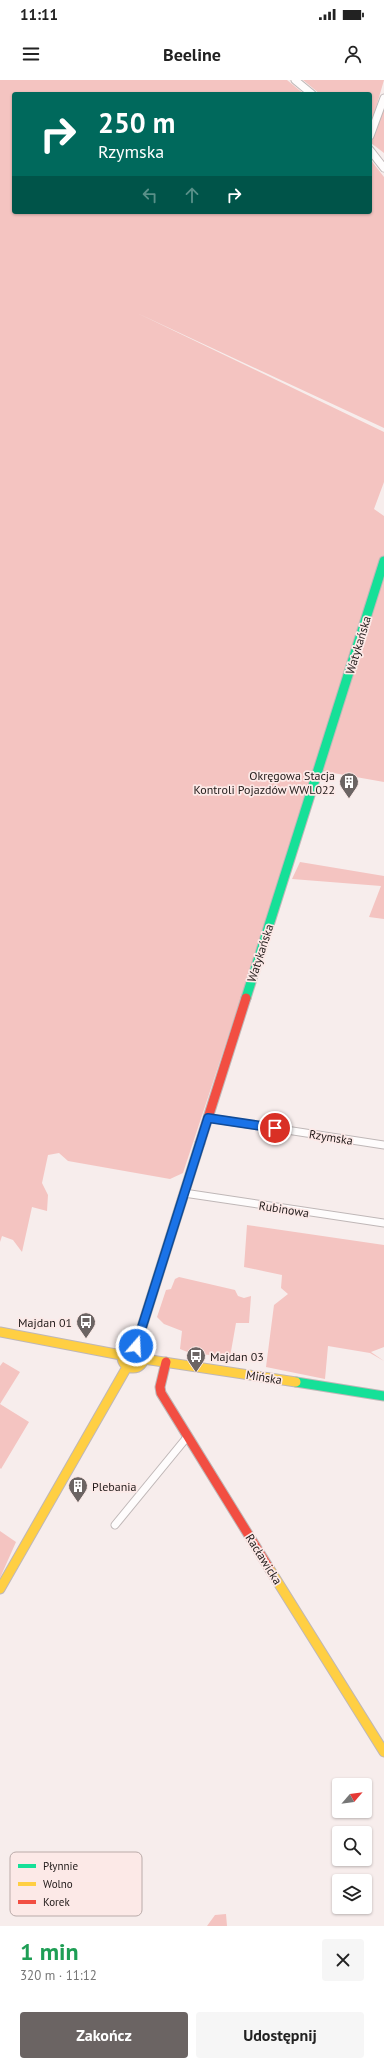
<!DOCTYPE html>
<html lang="pl">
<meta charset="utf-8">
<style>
:root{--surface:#fff;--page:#f6f6f6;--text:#222;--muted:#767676;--accent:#6b6463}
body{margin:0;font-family:"PT Sans",sans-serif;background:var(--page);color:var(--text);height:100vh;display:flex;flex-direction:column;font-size:15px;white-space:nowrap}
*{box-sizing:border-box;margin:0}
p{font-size:13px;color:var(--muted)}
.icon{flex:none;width:22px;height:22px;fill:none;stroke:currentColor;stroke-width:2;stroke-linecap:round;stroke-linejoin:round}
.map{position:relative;height:1846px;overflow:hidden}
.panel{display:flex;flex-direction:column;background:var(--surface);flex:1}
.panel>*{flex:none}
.hud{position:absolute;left:12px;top:12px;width:360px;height:122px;border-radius:4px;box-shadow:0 1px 3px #0004;background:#00695c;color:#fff;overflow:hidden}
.needle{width:26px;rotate:62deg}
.controls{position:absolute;left:332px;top:1698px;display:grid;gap:8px}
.controls a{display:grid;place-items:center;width:40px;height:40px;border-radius:4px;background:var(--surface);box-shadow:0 1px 3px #0004;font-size:20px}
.pin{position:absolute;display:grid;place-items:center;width:34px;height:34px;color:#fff;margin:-17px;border:2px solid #fff;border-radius:50%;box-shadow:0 1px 4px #0007}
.me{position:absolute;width:44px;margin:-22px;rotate:19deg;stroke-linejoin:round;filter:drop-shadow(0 0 3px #0008)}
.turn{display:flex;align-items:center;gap:14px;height:84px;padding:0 20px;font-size:18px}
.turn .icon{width:52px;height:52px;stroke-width:2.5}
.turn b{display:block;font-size:28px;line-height:34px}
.lanes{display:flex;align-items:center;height:38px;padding:0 20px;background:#0003;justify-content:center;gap:20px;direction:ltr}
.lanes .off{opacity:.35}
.round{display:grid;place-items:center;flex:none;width:42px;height:42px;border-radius:4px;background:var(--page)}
.overview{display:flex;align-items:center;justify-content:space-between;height:68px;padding:0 20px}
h1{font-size:24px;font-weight:600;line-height:30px;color:#1e9e55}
.primary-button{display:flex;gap:8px;margin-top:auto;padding:8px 20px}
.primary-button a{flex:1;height:46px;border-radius:4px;background:var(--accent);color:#fff;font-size:16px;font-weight:600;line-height:46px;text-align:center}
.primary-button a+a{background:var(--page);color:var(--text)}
.status{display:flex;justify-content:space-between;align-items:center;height:28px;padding:0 20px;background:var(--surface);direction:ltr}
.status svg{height:11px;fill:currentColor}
header{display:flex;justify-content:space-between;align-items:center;height:52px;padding:0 20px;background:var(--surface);font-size:18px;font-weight:600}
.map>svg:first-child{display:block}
.green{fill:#f4c4c1}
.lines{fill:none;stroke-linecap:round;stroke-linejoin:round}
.street-casing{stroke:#bfb7b7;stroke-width:9}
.fast-casing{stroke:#bfb7b7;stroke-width:11}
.slow-casing{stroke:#bfb7b7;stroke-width:11}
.jam-casing{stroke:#bfb7b7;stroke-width:11}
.street{stroke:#fefcfc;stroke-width:7}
.fast{stroke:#16e098;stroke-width:9}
.slow{stroke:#ffcf43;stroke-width:9}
.jam{stroke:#f24e42;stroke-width:9}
.route-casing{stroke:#114b97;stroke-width:10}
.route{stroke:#1a73e8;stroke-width:7}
.labels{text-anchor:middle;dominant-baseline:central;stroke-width:3.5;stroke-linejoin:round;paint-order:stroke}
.street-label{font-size:12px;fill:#201a19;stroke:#fce9e7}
.poi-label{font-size:12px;fill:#201a19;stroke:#fce9e7;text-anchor:end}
.key{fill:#fce9e7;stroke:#baaba9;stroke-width:1}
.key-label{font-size:11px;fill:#201a19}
</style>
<div class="status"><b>11:11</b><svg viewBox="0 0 49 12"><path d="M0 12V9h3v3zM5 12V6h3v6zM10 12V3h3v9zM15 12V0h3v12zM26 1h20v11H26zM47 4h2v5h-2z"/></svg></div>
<header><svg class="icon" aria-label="menu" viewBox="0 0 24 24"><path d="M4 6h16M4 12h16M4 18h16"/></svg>Beeline<svg class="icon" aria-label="person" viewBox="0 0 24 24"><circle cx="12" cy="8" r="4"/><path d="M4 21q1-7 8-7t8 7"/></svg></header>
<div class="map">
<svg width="384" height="1846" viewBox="0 0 384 1846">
<rect width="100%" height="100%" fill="#f7edec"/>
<path class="green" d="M0,0H287L304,14H14V132H370V79L384,97V348L137,233L384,352V402L374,429L384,436V702L322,691L265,845L183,1093L170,1099L68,1081L59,1073L48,1075L42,1103L48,1115L47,1131L32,1127L22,1172L13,1160L2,1156L0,1162Z
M303,0H384L371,45L370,14H320Z
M384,23V73L371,63Z
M300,782L384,796V839L369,837L381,806L292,799Z
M247,1145L384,1165V1267L371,1272L384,1281L370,1273L328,1266L325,1299L266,1287L274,1225L288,1214L281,1208L282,1195L244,1187Z
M179,1197L235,1210L238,1216L244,1218L251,1216L249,1243H236L230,1277L190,1273L180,1269L182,1251L164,1244L157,1237L166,1210L171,1209L175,1199Z
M3,1282L20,1292L0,1324L29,1342L1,1389L0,1388V1286Z
M0,1451L16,1462L0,1498Z
M226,1834L227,1846H207L215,1835Z"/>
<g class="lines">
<g class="street-casing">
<path id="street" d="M295,0L312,14
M370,56L384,18
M370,70L384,88
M208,1038L384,1065
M184,1113L384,1143
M115,1445L188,1356"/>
</g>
<g class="fast-casing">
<path id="fast" d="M246,918L384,481
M136,1266L200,1063
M296,1302L384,1316"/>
</g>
<g class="slow-casing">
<path id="slow" d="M0,1252L121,1275
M122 1277a11 11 0 1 1 22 0a11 11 0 1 1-22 0Z
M144,1279L296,1302
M269,1488L384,1672
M0,1509L127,1287"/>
</g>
<g class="jam-casing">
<path id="jam" d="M200,1063L246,918
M166,1282L160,1307L161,1313L269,1488"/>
</g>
<use href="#street" class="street"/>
<use href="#fast" class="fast"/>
<use href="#slow" class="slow"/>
<use href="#jam" class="jam"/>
</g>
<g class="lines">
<g class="route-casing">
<path id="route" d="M136,1266L208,1038L275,1048"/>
</g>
<use href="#route" class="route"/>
</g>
<defs>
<g id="building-pin" transform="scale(1)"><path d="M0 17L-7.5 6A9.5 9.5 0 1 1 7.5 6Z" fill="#6b6463" stroke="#fce9e7"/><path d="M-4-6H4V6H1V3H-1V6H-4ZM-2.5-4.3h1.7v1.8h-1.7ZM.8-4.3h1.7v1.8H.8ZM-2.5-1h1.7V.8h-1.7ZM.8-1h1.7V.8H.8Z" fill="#fff"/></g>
<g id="bus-pin" transform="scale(1)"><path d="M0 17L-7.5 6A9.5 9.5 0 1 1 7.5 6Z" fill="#6b6463" stroke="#fce9e7"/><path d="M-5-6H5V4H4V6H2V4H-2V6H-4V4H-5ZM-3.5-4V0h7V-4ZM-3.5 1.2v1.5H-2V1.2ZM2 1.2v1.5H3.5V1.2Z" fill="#fff"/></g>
</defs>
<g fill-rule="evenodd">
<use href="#building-pin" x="349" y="702"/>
<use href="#bus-pin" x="86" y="1242"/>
<use href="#bus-pin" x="196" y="1276"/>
<use href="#building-pin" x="78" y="1406"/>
</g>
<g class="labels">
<g class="street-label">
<text transform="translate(358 565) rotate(-73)">Watykańska</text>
<text transform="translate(260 873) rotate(-72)">Watykańska</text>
<text transform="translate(331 1057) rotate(9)">Rzymska</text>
<text transform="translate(284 1129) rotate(9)">Rubinowa</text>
<text transform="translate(264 1297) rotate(9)">Mińska</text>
<text transform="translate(264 1479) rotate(58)">Racławicka</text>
</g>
<g class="poi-label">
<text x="335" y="695">Okręgowa Stacja<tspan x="335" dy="14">Kontroli Pojazdów WWL022</tspan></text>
<text x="72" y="1242">Majdan 01</text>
<text x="210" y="1276" text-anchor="start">Majdan 03</text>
<text x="92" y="1406" text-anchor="start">Plebania</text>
</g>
</g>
<rect x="10" y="1772" width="132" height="64" rx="6" class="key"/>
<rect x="18" y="1784" width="18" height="4" fill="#16e098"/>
<rect x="18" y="1802" width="18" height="4" fill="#ffcf43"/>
<rect x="18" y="1820" width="18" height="4" fill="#f24e42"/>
<g class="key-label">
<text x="43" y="1790">Płynnie</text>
<text x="43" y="1808">Wolno</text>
<text x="43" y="1826">Korek</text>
</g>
</svg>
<div class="controls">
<a><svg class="needle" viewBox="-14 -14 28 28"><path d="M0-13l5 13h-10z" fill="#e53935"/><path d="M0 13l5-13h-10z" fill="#767676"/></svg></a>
<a><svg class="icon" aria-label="search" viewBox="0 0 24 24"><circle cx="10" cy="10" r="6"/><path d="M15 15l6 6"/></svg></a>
<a><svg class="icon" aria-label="layers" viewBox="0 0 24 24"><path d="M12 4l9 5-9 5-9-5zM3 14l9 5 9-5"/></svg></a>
</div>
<div class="pin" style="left:275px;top:1048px;background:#d93025"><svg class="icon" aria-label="arrive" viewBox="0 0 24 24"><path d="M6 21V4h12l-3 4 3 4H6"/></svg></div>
<svg class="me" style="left:136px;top:1266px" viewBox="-20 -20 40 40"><circle r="17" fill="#1a73e8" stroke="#fff" stroke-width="3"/><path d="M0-11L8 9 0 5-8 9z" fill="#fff"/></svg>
<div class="hud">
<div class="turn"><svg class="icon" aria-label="right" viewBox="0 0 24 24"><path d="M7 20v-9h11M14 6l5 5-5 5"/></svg><div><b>250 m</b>Rzymska</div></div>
<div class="lanes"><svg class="icon off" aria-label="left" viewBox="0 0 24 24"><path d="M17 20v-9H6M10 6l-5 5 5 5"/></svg><svg class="icon off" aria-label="ahead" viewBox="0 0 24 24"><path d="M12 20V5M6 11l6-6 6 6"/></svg><svg class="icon" aria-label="right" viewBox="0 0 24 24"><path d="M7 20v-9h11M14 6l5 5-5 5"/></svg></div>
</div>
</div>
<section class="panel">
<div class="overview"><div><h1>1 min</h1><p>320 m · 11:12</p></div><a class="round"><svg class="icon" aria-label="close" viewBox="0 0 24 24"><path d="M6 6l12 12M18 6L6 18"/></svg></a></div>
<div class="primary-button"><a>Zakończ</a><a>Udostępnij</a></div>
</section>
